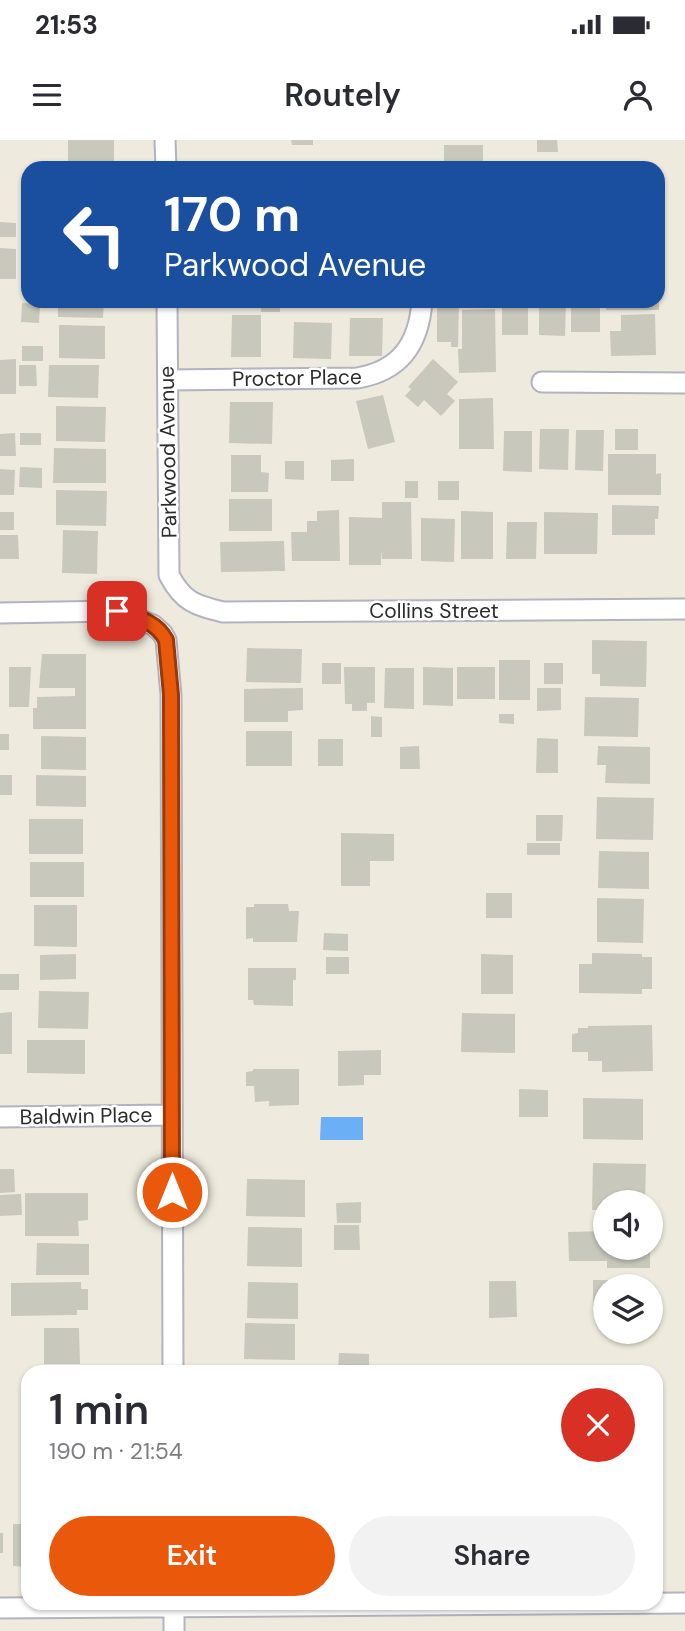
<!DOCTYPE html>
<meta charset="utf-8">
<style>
:root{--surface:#fff;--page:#f2f2f3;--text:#2b2b33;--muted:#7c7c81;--accent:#ea580c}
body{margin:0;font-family:"DM Sans",sans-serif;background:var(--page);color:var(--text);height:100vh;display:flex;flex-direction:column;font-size:26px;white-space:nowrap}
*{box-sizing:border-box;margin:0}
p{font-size:23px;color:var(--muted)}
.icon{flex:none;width:38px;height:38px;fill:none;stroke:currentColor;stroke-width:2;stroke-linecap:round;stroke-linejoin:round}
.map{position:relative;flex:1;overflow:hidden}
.details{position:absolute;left:21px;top:1225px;width:642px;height:245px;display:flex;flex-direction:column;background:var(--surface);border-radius:21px;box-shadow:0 2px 5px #0004}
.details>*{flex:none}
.banner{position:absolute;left:21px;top:21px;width:644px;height:147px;border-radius:21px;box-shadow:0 2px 5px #0004;background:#1a4fa0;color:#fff;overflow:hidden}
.controls{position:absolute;left:593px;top:1050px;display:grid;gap:14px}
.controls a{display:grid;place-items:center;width:70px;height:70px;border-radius:50%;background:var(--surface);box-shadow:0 2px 5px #0004;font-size:35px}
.pin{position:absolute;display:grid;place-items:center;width:60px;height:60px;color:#fff;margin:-30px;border-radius:14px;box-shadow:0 4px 10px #0006}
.me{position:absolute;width:77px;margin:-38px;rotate:0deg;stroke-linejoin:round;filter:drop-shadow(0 0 5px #0008)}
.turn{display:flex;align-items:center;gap:24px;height:147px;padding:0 28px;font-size:32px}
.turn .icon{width:91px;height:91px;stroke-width:2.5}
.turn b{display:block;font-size:49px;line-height:60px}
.round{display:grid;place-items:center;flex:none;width:74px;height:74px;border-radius:37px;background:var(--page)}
.headline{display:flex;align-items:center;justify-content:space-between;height:119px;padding:0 28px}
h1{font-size:42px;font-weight:600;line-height:52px}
.primary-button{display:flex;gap:14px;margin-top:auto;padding:14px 28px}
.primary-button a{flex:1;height:80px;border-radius:42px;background:var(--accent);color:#fff;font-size:28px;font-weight:600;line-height:80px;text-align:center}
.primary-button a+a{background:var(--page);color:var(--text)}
.status{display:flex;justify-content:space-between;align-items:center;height:49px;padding:0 35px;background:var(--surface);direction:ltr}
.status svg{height:19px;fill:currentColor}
header{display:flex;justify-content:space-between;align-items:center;height:91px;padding:0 28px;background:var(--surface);font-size:32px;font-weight:600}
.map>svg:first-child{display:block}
.water{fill:#6bb0f6}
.building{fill:#c9c8bc}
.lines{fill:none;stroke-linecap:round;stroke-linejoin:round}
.street-casing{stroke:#b2b2c0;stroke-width:23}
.street{stroke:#fff;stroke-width:19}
.route-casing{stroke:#983908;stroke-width:18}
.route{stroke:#ea580c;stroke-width:12}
.labels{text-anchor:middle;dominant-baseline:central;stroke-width:5;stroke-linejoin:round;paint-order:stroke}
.street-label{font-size:21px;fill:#2c2c2c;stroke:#fff}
</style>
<div class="status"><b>21:53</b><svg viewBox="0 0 49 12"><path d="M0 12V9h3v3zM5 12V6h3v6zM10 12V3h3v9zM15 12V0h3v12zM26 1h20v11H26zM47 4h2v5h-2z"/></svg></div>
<header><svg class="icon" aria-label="menu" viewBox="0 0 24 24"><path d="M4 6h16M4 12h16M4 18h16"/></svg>Routely<svg class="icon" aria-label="person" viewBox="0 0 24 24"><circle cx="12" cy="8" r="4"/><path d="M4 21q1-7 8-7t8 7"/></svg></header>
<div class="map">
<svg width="685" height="1491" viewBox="0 0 685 1491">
<rect width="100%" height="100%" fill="#eeebde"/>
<path class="water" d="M321,977H363V1000H320Z"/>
<path class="building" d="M68,0H114V28H68Z
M291,0H313V5H292Z
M537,0H557L558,12H537Z
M444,5H483V28H444Z
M0,82L16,83V97H0Z
M21,106H28V125H21Z
M0,108L16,109V139H0Z
M58,161H104L103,178L58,177Z
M230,161H280V172H261V167H230Z
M293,161H328V167L293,166Z
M437,161H459L458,207H451V202H437Z
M508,161H528V195H502V163H508Z
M539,161H566L565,196L539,195Z
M571,161H600V192H571Z
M606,161H659V170H606Z
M22,163L40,164L39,183L21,182Z
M495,169L496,232L459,233L458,209H462V170Z
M655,174L656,215L611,216L610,191H621V175Z
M232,175H261V217H231Z
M350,178H383L382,216H349Z
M294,182L332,183L331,219L293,218Z
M59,185L105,186V219L59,218Z
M22,206H43V221H22Z
M16,219V254H0V220Z
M433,219L458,242L447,254L455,261L441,276L424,260L418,267L405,256L411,249L408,247Z
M19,225H36L37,246H19Z
M49,225H99L98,258L48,257Z
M383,255L395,302L368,309L356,261Z
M493,258L494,309H459V259Z
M230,262H273L272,304L229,303Z
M56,266L106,267L105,302L56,301Z
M540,289H569L568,330L539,329Z
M615,289H638V310H615Z
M576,290H604L603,331L575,330Z
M504,291H532V332L503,331Z
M15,293L16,316H0V294Z
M20,293H41V305H20Z
M54,308L106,309V343H53Z
M608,314H656V334L661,333V355H608Z
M231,315H261V332L269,333L268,352H231Z
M354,319V341H331V320Z
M285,321H304V340L285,339Z
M20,327L42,328V348L19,347Z
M0,329L15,330L14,355H0Z
M405,341H418V358H405Z
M438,341H459V360H438Z
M56,350L107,351L106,386L56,385Z
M229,359H272V391H229Z
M382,362H411L412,419H382L381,410V425H349V377L382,378Z
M612,365L659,366L658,379H655V395H612Z
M339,370L340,421H292L291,392H307V381H317V371Z
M461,371L493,372V419H461Z
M0,372H14V390H0Z
M544,372L598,373L597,414H544Z
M421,378L455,379L454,422L421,421Z
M507,382H537L536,419H506Z
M63,390L98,391L97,434L62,433Z
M0,395H18L19,419H0Z
M284,401L285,431L221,432L220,402Z
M592,500L647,501L646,547L600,546V534H592Z
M247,508L302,509L301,543L246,542Z
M42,514H86V589H33V568H37V557L75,556V548H39Z
M499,520H530V560H499Z
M322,523H341V544H322Z
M544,523H563V544H544Z
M9,527H31L29,567H9Z
M344,527H375V563H367V571H352V564H345Z
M423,527L453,528V566L423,565Z
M457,527H495V559H457Z
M385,528H414V569L384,568Z
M303,548V570L288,571V582H244V549Z
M537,548H561V570L537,571Z
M585,557L639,558L638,597L584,596Z
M499,574H514V584L499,583Z
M371,576L382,577V597H371Z
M246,591H292V626H246Z
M0,594H9V610H0Z
M41,596L86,597V630L41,629Z
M537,598L558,599V633H536Z
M318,599H343V626H318Z
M419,606L420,629H400V607Z
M598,606L650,607V644L605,643L606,625H597Z
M0,635H12V655H0Z
M36,635L86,636V667L36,666Z
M597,657L654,658L653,700L596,699Z
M536,675H563L562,701H536Z
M29,679H83V714H29Z
M341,693L394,694V721H370V746H341Z
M527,703H560V715H527Z
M599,711L649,712V749L598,748Z
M30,722H84V757H30Z
M486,753H512V778H486Z
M597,758L644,759L643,803L597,802Z
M254,764H288L289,771H299L297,802H253V798L246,799V767H254Z
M34,765H77V807L34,806Z
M324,793L348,794V811L323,810Z
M592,813L642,814V817H652V849H642V854L579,853V824H592Z
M76,814V839L40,840V815Z
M481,814L513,815V854H481Z
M326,817H349V834H326Z
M248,828H296V840H293V866L254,865L253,860H248Z
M0,834H19V850H0Z
M39,851L89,852L88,889L38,888Z
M12,872V914H0V873Z
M462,873L515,874V913L461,912Z
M652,885L653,931L602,932V921H588V912H572V894L578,893V888H588V886Z
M27,900H85V934L27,933Z
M381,910V935H364V945L338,946V911Z
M253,929H299V965L269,966V961L255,962L254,946H246V932L253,931Z
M519,949L548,950V977H519Z
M583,958L643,959V1000L583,999Z
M593,1023L646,1024L645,1062H606V1070H592Z
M0,1029H14L15,1052L0,1053Z
M247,1039L305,1040V1077L246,1076Z
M25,1053H88V1080L78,1081L79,1096H25Z
M21,1054L22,1075L0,1076V1055Z
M361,1062V1083H337L336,1063Z
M334,1085H359L360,1110H334Z
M248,1087L302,1088V1127L247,1126Z
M606,1091V1108H650V1128H607V1121H569L568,1092Z
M37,1103L89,1104V1135H36Z
M593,1140H643V1146H606V1175H593Z
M489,1141H516L517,1177L489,1178Z
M81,1142V1149H88V1170H77V1175L11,1176V1143Z
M248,1142L298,1143V1179L247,1178Z
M245,1183L295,1184V1220L244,1219Z
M44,1188H79L80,1224H44Z
M339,1213L369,1214V1232H338Z
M13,1384H28V1427L13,1426Z
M0,1393H3V1413H0Z"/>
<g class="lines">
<g class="street-casing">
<path id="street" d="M165,0L166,28
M167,161L169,435C183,462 195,465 223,472L685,469
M168,240L357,238C400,231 419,204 422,161
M542,242L685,243
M0,473L117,471L153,485L162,493L166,500L171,555L173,1232
M0,977L172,975
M174,1463V1491
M0,1468L685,1463"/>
</g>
<use href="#street" class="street"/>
</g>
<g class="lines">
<g class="route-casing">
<path id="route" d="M117,471C136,477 156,481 166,500L171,555L172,1052"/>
</g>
<use href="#route" class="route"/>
</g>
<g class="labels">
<g class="street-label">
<text transform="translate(297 238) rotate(-1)">Proctor Place</text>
<text transform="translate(168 312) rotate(-91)">Parkwood Avenue</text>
<text x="434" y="471">Collins Street</text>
<text transform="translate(86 976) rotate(-1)">Baldwin Place</text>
</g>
</g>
</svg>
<div class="controls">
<a><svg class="icon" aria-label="sound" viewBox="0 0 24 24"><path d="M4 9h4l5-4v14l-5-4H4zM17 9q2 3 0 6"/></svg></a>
<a><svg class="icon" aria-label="layers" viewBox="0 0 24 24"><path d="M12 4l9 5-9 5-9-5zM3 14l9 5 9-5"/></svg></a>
</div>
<div class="pin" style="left:117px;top:471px;background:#d93025"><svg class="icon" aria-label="arrive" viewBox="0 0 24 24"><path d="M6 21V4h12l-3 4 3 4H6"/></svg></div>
<svg class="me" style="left:172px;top:1052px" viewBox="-20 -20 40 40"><circle r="17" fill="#ea580c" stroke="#fff" stroke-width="3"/><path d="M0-11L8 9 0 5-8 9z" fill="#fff"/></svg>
<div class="banner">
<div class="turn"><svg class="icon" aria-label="left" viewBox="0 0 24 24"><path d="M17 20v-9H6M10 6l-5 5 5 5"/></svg><div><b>170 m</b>Parkwood Avenue</div></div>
</div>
<section class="details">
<div class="headline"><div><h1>1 min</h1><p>190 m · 21:54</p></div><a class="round" style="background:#d93025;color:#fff"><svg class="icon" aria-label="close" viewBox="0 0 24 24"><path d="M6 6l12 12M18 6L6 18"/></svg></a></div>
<div class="primary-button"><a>Exit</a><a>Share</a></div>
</section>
</div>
